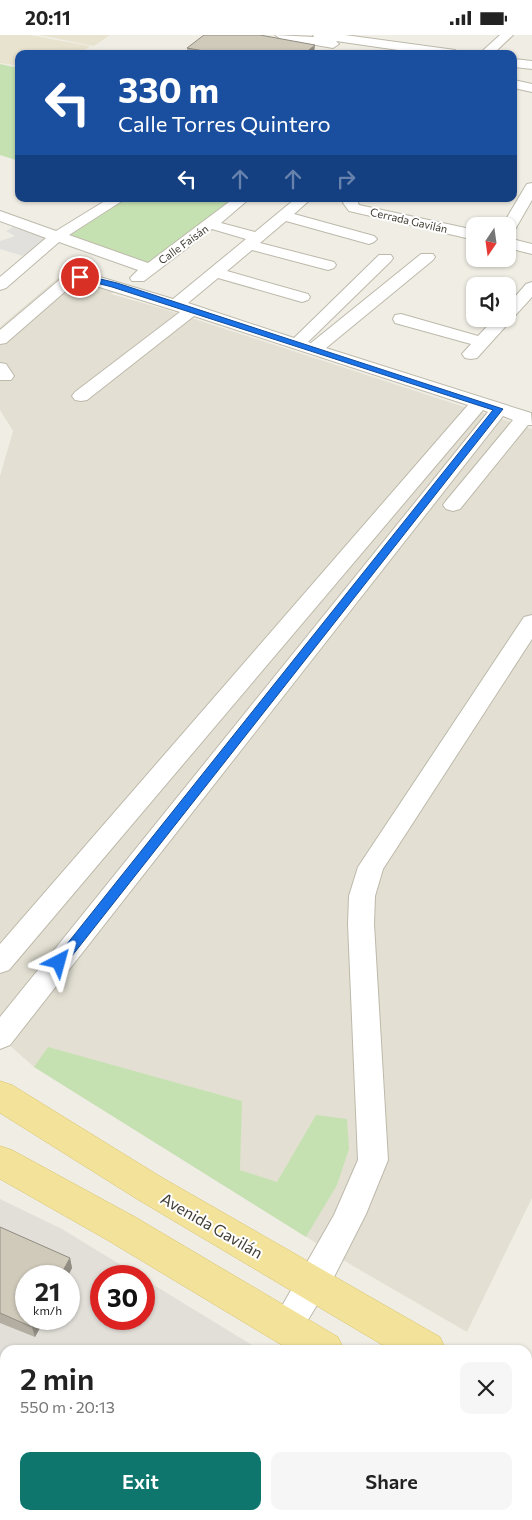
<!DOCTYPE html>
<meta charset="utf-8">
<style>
:root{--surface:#fff;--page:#f6f6f6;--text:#222;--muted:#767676;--accent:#0f766e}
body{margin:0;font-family:Commissioner,sans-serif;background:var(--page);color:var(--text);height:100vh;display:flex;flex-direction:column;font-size:19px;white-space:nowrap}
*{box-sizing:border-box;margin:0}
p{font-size:16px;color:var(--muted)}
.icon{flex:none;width:28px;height:28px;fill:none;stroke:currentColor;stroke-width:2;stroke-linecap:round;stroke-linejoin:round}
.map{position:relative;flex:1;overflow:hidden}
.details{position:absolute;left:0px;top:1310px;width:532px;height:175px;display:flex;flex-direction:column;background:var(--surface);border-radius:15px 15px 0 0;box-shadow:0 1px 4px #0004}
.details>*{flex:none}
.top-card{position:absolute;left:15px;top:15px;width:502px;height:152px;border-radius:10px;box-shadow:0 1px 4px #0004;background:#1a4fa0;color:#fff;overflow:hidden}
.needle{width:32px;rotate:193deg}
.tools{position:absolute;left:466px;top:182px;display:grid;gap:10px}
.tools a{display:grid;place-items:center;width:50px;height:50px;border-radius:10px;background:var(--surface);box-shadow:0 1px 4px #0004;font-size:25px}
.speed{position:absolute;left:15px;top:1230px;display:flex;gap:10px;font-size:25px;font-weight:700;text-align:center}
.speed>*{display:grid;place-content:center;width:65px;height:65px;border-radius:50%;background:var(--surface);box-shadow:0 1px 4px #0004;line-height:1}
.speed small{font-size:12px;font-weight:400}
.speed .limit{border:8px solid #d22;background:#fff;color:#111}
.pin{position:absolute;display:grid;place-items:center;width:42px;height:42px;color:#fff;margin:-21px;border:2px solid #fff;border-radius:50%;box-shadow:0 1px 5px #0007}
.me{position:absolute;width:55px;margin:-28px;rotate:39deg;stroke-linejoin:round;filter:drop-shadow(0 0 4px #0008)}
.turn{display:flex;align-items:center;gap:18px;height:105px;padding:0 20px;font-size:22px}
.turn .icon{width:65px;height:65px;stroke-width:2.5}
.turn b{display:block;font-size:35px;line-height:42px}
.lanes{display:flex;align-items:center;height:48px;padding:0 20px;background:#0003;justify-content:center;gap:25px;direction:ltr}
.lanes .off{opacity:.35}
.round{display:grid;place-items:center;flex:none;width:52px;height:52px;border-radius:10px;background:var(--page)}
.summary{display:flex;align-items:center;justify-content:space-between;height:85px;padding:0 20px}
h1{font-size:30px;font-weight:600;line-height:38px}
.button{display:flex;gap:10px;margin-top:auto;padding:10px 20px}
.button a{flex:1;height:58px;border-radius:10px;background:var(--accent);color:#fff;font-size:20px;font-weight:600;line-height:58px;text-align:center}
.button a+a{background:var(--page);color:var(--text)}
.status{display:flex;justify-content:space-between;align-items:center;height:35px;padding:0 25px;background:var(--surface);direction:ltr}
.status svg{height:14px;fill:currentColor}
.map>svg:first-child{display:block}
.residential{fill:#e3e0d3}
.industrial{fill:#e2dfd9;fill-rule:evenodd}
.education{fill:#e8e3cf}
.green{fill:#c6e1b1}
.parking{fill:#e1e0dc}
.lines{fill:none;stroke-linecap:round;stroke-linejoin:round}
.minor-casing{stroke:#bdb9ab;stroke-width:2}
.major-casing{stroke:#d6c16c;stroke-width:1}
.minor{fill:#fff;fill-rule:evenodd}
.major{fill:#f3e39a;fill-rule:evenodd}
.wall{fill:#b3aea1}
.shaded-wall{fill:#928d83}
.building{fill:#d0cabb;stroke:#928d83}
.route{fill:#1a73e8;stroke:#114b97}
.labels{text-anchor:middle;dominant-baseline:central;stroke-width:4;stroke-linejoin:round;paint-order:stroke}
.far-street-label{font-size:11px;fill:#423e35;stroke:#fff}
.near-street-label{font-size:16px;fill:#423e35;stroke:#fff}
</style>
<div class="status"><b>20:11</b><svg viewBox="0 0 49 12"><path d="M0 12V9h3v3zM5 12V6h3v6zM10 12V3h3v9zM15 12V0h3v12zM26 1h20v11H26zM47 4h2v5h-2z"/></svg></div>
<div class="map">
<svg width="532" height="1485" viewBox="0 0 532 1485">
<rect width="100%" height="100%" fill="#f0eee4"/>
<path class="residential" d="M67,235L123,250L111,259L167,275L532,394V1163L467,1297L353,1231L34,1032L0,1002V441L13,396L0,375V292Z"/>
<path class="industrial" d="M0,1164L62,1194L139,1241H101V1284H144V1244L260,1315H5V1480L528,1479L532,1482V1485H0ZM26,1241H69V1284H26Z"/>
<path class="education" d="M0,0H29L90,11L79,19H19V31L0,28Z
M39,0H110L94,11Z"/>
<path class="green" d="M0,29L19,33V126L0,120Z
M126,164H241L150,228L67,202Z
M48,1012L242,1066L240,1135L277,1147L316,1080L347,1084L349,1114L337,1150L306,1202L34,1032Z"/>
<path class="parking" d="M13,192L45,203L23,221L0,214V206L15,201L6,196Z"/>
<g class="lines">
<g class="minor-casing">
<path id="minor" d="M275,0L314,2L313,0H345L455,15L461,19H426L336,6L339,9L333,13L281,4Z
M500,0H513L493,19H479Z
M514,24L532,26V34L514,32Z
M514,45L532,49V57L514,53Z
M532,148V165L513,198L508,199V191H502L525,152L527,149Z
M108,164H125L69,200L148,228L233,164H249L221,188L255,197L295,164H311L294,179L374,201L377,204L374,207L369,209L286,186L260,208L334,227L336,230L334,233L328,235L252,215L227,236L308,259L310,262L308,265L302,267L218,243L188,268L294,303L379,220H391L393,223L391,226L308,307L311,308L421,219H433L435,222L433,225L326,313L531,378L532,390H528L460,474L453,476L446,474L443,470L446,466L513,385L503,381L10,1010L0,1014V982L488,377L483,375L9,935L0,938V909L468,370L194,281L87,365L81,366L75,365L72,361L75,357L180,277L80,246L76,247L6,308L0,309V295L64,241L80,236L173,264L246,204L212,194L144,246H132L130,243L138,235L59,207L6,253L0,255V242L46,203L0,186V176L56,196Z
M345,164H359L358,168L359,170L475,195V205L349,176L343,168Z
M508,203L532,209V219L508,213Z
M532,247V262L477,323L471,324L465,323L462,319L471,309L395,288L393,284L395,280L401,279L478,301L494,284H508V270L526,249Z
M0,328L6,329L14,341L11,345H0Z
M532,580V604L383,834L375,861L374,889L388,1125L366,1179L334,1242L297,1303L286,1308L275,1303L270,1292L334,1180L358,1125L348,889L349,861L358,832L524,582Z"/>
</g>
<g class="major-casing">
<path id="major" d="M0,1046L12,1050L161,1142L440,1302L446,1315H391L137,1164L0,1078Z
M0,1111L12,1115L135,1182L338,1302L344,1315H290L109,1206L0,1144Z
M528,1353L532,1354V1394L528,1393Z
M528,1413L532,1415V1456L528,1454Z"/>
</g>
<use href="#minor" class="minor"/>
<use href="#major" class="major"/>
</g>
<path class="wall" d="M187,13L314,19H188Z
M0,1192L70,1223L72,1233L35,1302L0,1288Z"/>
<path class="shaded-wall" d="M315,10L314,19H304Z
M70,1223L72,1233L68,1241H60Z
M36,1284H45L35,1302L32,1292Z"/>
<path class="building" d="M204,0H260L315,10L304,19H221L187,13Z
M0,1192L70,1223L60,1241H26V1284H36L32,1292L0,1278Z
M0,1340L5,1343V1480H306L317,1485H0Z"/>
<path class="route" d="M80,239L117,248L503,374L64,931L59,933L55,931L53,927L55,924L493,375L112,252L77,243L76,242Z"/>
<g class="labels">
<g class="far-street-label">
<text transform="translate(409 185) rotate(13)">Cerrada Gavilán</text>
<text transform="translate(183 209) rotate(-36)">Calle Faisán</text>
</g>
<g class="near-street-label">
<text transform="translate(212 1190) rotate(30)">Avenida Gavilán</text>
</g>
</g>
</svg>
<div class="tools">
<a><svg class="needle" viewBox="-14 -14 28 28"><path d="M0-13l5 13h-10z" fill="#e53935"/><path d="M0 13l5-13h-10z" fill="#767676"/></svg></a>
<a><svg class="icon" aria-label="sound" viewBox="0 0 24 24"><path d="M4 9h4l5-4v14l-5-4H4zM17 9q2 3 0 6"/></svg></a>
</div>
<div class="speed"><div>21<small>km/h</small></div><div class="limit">30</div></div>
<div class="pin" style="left:80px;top:242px;background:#d93025"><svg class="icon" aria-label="arrive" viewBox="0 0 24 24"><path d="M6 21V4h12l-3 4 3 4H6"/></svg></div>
<svg class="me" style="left:59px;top:927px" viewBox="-20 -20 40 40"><path d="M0-17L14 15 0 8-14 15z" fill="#1a73e8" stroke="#fff" stroke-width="4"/></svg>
<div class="top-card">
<div class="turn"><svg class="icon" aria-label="left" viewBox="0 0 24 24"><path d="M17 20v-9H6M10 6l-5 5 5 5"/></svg><div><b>330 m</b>Calle Torres Quintero</div></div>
<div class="lanes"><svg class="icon" aria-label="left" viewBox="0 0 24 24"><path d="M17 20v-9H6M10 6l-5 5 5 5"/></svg><svg class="icon off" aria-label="ahead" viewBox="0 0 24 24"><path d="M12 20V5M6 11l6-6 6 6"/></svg><svg class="icon off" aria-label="ahead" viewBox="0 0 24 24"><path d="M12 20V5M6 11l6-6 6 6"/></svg><svg class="icon off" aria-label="right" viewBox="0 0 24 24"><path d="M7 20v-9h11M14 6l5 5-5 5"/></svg></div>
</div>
<section class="details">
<div class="summary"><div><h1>2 min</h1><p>550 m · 20:13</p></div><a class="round"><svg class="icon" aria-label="close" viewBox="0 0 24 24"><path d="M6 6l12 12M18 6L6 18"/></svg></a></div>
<div class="button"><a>Exit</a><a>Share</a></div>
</section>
</div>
